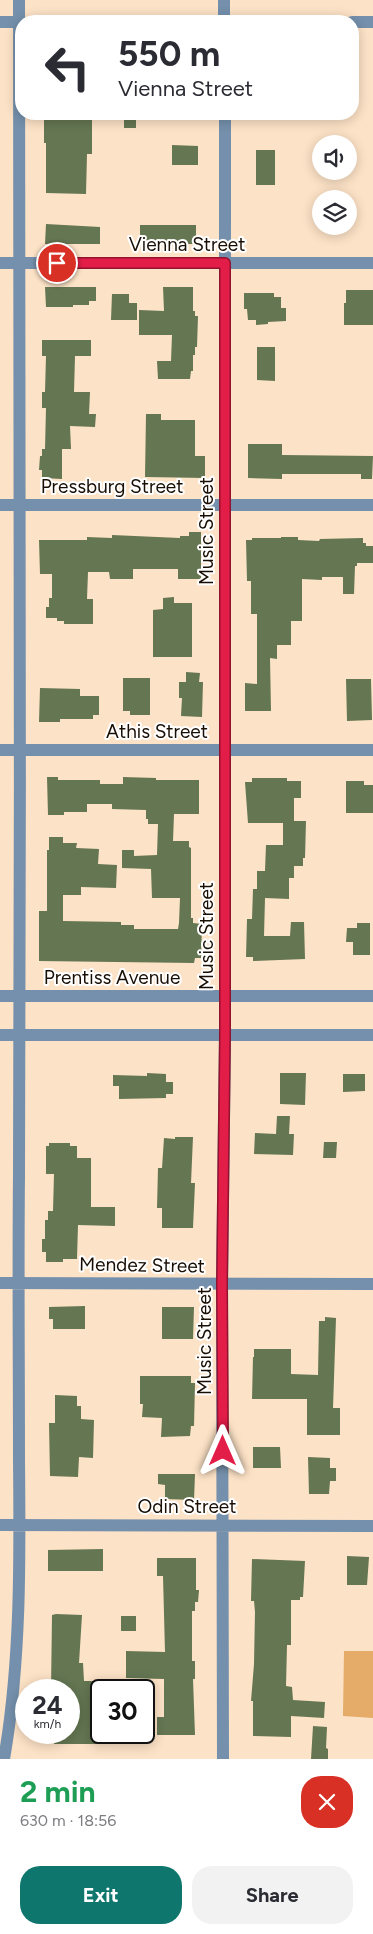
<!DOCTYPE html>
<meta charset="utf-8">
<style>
:root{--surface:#fff;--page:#f2f2f3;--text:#2b2b33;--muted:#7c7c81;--accent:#0f766e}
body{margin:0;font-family:Figtree,sans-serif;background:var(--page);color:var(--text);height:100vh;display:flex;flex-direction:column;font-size:19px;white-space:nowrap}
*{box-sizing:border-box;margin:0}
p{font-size:16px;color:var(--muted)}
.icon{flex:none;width:28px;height:28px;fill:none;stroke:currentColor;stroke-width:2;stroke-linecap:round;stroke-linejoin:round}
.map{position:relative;height:1759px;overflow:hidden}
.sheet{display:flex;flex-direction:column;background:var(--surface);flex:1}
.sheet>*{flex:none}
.banner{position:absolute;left:15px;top:15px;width:344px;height:105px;border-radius:20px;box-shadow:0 2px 12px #0003;background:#fff;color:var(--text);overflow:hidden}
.buttons{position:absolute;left:312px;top:135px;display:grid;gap:10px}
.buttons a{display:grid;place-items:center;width:45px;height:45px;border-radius:50%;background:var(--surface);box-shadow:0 2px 12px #0003;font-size:25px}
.speed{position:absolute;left:15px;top:1679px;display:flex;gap:10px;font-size:25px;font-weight:700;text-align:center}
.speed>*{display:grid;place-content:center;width:65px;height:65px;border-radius:50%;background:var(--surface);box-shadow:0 2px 12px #0003;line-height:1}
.speed small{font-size:12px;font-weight:400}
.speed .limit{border:2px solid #111;border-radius:8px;background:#fff;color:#111}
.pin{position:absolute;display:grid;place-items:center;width:42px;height:42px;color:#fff;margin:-21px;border:2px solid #fff;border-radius:50%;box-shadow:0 1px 5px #0007}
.me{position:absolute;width:55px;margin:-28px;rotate:0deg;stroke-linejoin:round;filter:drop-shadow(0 0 4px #0008)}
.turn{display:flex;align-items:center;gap:18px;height:105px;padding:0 20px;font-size:22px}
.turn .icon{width:65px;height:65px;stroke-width:2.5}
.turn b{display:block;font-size:35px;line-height:42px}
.round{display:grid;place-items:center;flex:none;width:52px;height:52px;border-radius:20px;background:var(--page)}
.headline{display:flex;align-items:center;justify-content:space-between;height:85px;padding:0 20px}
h1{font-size:30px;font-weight:700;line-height:38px;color:#1e9e55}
.action{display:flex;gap:10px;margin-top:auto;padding:10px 20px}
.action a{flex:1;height:58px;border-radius:20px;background:var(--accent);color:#fff;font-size:20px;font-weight:700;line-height:58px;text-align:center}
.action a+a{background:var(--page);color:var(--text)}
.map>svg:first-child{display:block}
.green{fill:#e5ab68}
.building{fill:#647652}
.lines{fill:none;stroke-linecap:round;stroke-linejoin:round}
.street{stroke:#7590ac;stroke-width:12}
.route-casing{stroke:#92132f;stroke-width:12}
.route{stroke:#e11d48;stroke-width:9}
.labels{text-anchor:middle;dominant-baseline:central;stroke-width:4;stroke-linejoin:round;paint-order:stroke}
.street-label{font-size:19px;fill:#190e03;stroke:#fff}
</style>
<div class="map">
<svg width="373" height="1759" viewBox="0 0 373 1759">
<rect width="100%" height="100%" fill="#fce2c6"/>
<path class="green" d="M344,1651H373V1718L343,1716Z"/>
<path class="building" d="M124,114H136V128H124Z
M44,120H92V154H87L86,194L46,193V143H44Z
M172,145L198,146V165H172Z
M256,150H275V185H256Z
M46,224L100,227V244H45Z
M140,225H196V244H162V241L140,240Z
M45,287H96V301H89V305H73V307H46Z
M163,287H193V311H195V316H198L197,347H195V355H193V371H191L190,379H158L157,361H171L172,335H139V310L164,311Z
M346,290H373V325H344V303H346Z
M244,293H274V297H281V308H286V321L268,322V324L256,325V320H248L247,309H244Z
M112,294H129V303H137V320H111Z
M42,340H91V356H75L74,392H90L89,414H96L95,427L70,426L71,449H62V479L42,478V470H39L40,456H42V449H45L46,408H42V392H45L46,356H42Z
M257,347H275V381L257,380Z
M146,414H161V420H195V456H205V478L145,477Z
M248,444H282V455L373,456L372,479H361V474H282V479L248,478Z
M189,532H201V579H178V569H133V579H110L109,572H88L87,599H93V624H64V621H57V618H46V607H49V598H52V574H40L39,540H87V537L112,538V535L180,538V536H189Z
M281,537H298V540L319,541L320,539L363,538V543H366V546H373V563H357V566H355L354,594H343V577H322V580L302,579V621H291V645H277V659L270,658L271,711H245V683L257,684V614H251V581H247L246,540H252V538H281Z
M174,597V603H192V657H153V610L163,609V598Z
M186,672L200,673L199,682H203L202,717L181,716L182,698H179V682H186Z
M123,678H150V715H130V711H123Z
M346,679H371L372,720L347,721Z
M40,688L80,689V696H99V715H93V719H60V722H39Z
M47,777H58V780H100V784H123V777L156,778V780H199V814H174L173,841H189V847L191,848V918H193V923L202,924L201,958H195L194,963L39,961V911H47V850H49V837H63V843H77L76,848L99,849L98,864L117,865L116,888L81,887V895H63V921L121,922V925H134V929H178L179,923L180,898H152L151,869L122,868V850H134V856L157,855L158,824H148V819H146V810L112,809V804H87V812H64V815H48Z
M252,778H287V781H301V798H294V821H306L305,858H303V866H294V878H289V899L265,898L264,936H290L291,922H304L305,959L253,961V957H246L247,919H252L253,889H257V871H265L266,845H283V823H248L245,782H252Z
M346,781H364V785H373V813H346Z
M357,923H370V955H353V942H346L347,928H357Z
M147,1073L166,1074V1082H173V1094H166V1098L119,1099V1086H113V1075L147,1076Z
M280,1073H306L305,1105L280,1104Z
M343,1074H365V1091L343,1092Z
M277,1116H290L289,1134H294L293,1155L254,1154L255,1133L276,1134Z
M175,1137H193L191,1183H195L193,1228H162V1208H157L158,1168H162L164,1138L175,1139Z
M324,1142H337L336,1158H323Z
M49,1143H70V1146H77V1158H91V1207H115V1226L78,1225L77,1259H63V1262H46V1252H42V1239H45V1220H48V1211H53L54,1174H46V1146H49Z
M85,1306V1329H53V1319H49V1307Z
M162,1307H194L193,1339H162Z
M325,1317L336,1318L333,1408H340V1435H307V1399H252L253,1357H254V1349H291V1374L318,1375L319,1321H325Z
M140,1376H191V1383H195L194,1426H191L190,1436L161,1437L162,1418L142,1417L143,1404H140Z
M55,1395L77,1396V1406H81V1419L94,1420L93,1458L79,1457L78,1477L50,1476L49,1423H55Z
M253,1447H280L281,1468H253Z
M308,1457L330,1458V1468H336V1481H330L329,1494H309Z
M158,1474H195L194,1500L165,1499V1485L158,1484Z
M103,1549V1571H48V1550Z
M347,1556L369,1557L367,1585H347Z
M157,1558H196V1590H199L198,1602H195V1611H192V1661H195V1679H193L195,1735H157V1717H164V1679L126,1678V1651L165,1652L163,1576H157Z
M252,1559L305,1561L303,1597H300V1600H291V1645H287L286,1686L292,1687L293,1700L325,1702L324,1718L291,1716V1737L253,1736V1701H251L254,1664L255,1612L254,1601H251Z
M56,1614L82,1615L79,1663H83L84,1681H96V1702H101V1732H118V1744H54V1732H69V1690H51L52,1615Z
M121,1616H136V1631H121Z
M313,1726L327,1727L326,1748L328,1749V1759H311Z"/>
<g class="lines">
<path class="street" d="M224,0V21
M0,22H21
M352,22H373
M0,263H373
M0,505H373
M0,750H373
M0,996H373
M0,1035H373
M0,1283L373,1284
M0,1525L373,1526
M4,1759C21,1662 20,1557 19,1459C19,1365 18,1270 19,1176C21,784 19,392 19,0
M223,1759L222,1284L225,1035V114"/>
</g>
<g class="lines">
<g class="route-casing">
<path id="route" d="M57,263H225V1035L222,1284L223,1451"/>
</g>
<use href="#route" class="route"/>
</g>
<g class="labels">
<g class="street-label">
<text x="187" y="244">Vienna Street</text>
<text x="112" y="486">Pressburg Street</text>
<text transform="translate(206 531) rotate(-90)">Music Street</text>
<text x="157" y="731">Athis Street</text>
<text transform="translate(206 936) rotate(-90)">Music Street</text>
<text x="112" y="977">Prentiss Avenue</text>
<text transform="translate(142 1265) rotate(1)">Mendez Street</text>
<text transform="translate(204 1341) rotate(-90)">Music Street</text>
<text x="187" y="1506">Odin Street</text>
</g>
</g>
</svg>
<div class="buttons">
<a><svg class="icon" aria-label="sound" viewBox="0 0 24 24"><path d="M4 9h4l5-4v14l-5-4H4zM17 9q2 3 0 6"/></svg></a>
<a><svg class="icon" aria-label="layers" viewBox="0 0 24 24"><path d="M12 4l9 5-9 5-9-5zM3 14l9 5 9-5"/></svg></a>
</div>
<div class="speed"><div>24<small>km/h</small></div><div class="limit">30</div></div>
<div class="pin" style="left:57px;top:263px;background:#d93025"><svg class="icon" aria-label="arrive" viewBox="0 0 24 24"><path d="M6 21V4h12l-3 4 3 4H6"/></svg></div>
<svg class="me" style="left:223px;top:1451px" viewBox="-20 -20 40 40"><path d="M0-17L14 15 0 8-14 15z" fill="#e11d48" stroke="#fff" stroke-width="4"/></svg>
<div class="banner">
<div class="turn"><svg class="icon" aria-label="left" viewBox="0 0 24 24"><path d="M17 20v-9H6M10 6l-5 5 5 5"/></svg><div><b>550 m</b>Vienna Street</div></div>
</div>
</div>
<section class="sheet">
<div class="headline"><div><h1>2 min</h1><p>630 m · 18:56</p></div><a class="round" style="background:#d93025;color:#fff"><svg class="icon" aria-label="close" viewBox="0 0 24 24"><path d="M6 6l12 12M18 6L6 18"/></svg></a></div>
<div class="action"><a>Exit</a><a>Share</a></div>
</section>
